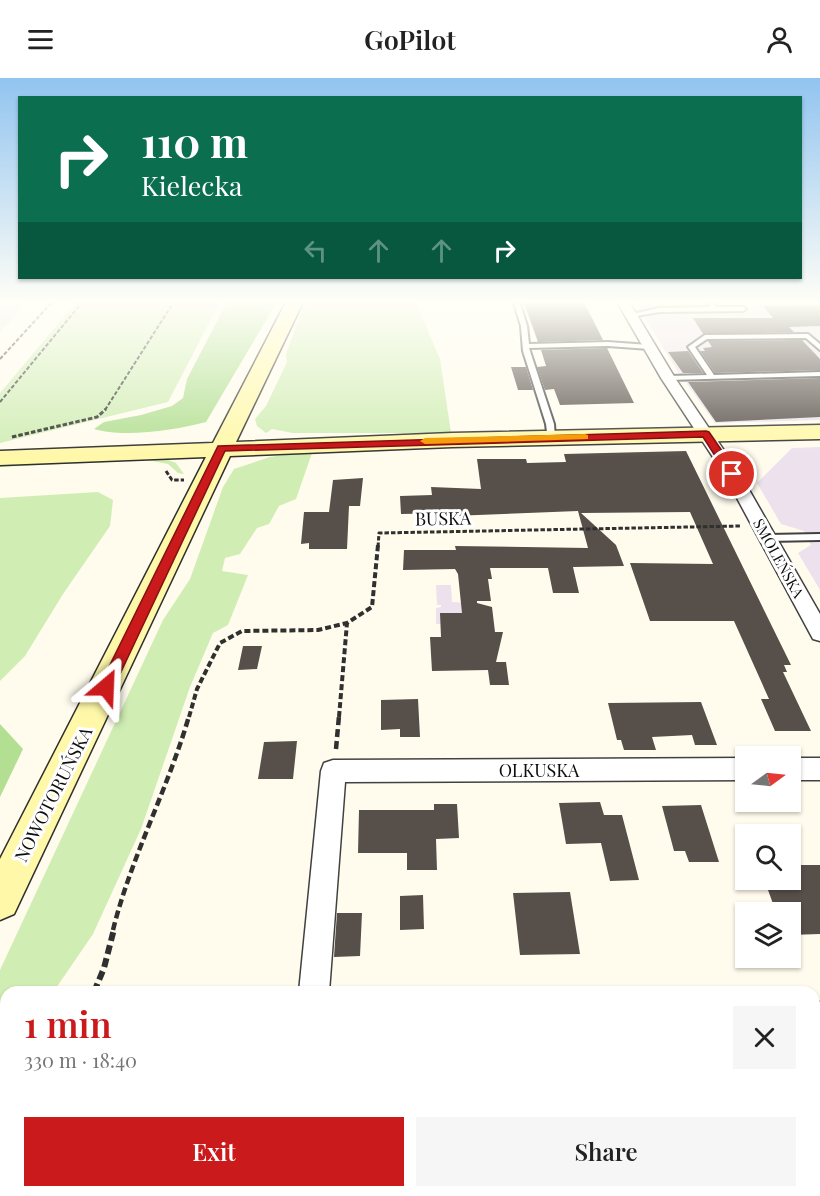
<!DOCTYPE html>
<meta charset="utf-8">
<style>
:root{--surface:#fff;--page:#f6f6f6;--text:#222;--muted:#767676;--accent:#ca1a1c}
body{margin:0;font-family:"Playfair Display",serif;background:var(--page);color:var(--text);height:100vh;display:flex;flex-direction:column;font-size:22px;white-space:nowrap}
*{box-sizing:border-box;margin:0}
p{font-size:20px;color:var(--muted)}
.icon{flex:none;width:33px;height:33px;fill:none;stroke:currentColor;stroke-width:2;stroke-linecap:round;stroke-linejoin:round}
.map{position:relative;flex:1;overflow:hidden}
.panel{position:absolute;left:0px;top:908px;width:820px;height:212px;display:flex;flex-direction:column;background:var(--surface);border-radius:18px 18px 0 0;box-shadow:0 2px 4px #0004}
.panel>*{flex:none}
.top-card{position:absolute;left:18px;top:18px;width:784px;height:183px;border-radius:0px;box-shadow:0 2px 4px #0004;background:#0b6e4f;color:#fff;overflow:hidden}
.needle{width:39px;rotate:75deg}
.tools{position:absolute;left:735px;top:668px;display:grid;gap:12px}
.tools a{display:grid;place-items:center;width:66px;height:66px;border-radius:0px;background:var(--surface);box-shadow:0 2px 4px #0004;font-size:30px}
.pin{position:absolute;display:grid;place-items:center;width:51px;height:51px;color:#fff;margin:-26px;border:3px solid #fff;border-radius:50%;box-shadow:0 2px 6px #0007}
.me{position:absolute;width:66px;margin:-33px;rotate:26deg;stroke-linejoin:round;filter:drop-shadow(0 0 4px #0008)}
.turn{display:flex;align-items:center;gap:21px;height:126px;padding:0 24px;font-size:27px}
.turn .icon{width:78px;height:78px;stroke-width:2.5}
.turn b{display:block;font-size:42px;line-height:51px}
.lanes{display:flex;align-items:center;height:57px;padding:0 24px;background:#0003;justify-content:center;gap:30px;direction:ltr}
.lanes .off{opacity:.35}
.round{display:grid;place-items:center;flex:none;width:63px;height:63px;border-radius:0px;background:var(--page)}
.head{display:flex;align-items:center;justify-content:space-between;height:102px;padding:0 24px}
h1{font-size:36px;font-weight:600;line-height:45px;color:var(--accent)}
.action{display:flex;gap:12px;margin-top:auto;padding:12px 24px}
.action a{flex:1;height:69px;border-radius:0px;background:var(--accent);color:#fff;font-size:24px;font-weight:600;line-height:69px;text-align:center}
.action a+a{background:var(--page);color:var(--text)}
header{display:flex;justify-content:space-between;align-items:center;height:78px;padding:0 24px;background:var(--surface);font-size:27px;font-weight:600}
.map>svg:first-child{display:block}
.industrial{fill:#ece1ed}
.green{fill:#d0edb4}
.forest{fill:#b2df92}
.building{fill:#574f49}
.lines{fill:none;stroke-linecap:round;stroke-linejoin:round}
.lane-casing{stroke:#414141;stroke-width:4}
.street-casing{stroke:#414141;stroke-width:3}
.secondary-casing{stroke:#303030;stroke-width:3}
.path-far4{stroke:#303030;stroke-width:2;stroke-dasharray:4 2;stroke-linecap:butt}
.path-far3{stroke:#303030;stroke-width:3;stroke-dasharray:4.5 2;stroke-linecap:butt}
.path-far2{stroke:#303030;stroke-width:4;stroke-dasharray:6 3;stroke-linecap:butt}
.path-far1{stroke:#303030;stroke-width:4.5;stroke-dasharray:8 4;stroke-linecap:butt}
.path{stroke:#303030;stroke-width:6;stroke-dasharray:9 4.5;stroke-linecap:butt}
.lane{fill:#fff;fill-rule:evenodd}
.street{fill:#fff;fill-rule:evenodd}
.secondary{fill:#fff8a9;fill-rule:evenodd}
.route{fill:#ca1a1c;stroke:#831112;stroke-width:1.5}
.slow{fill:#f59e0b}
.labels{text-anchor:middle;dominant-baseline:central;stroke-width:6;stroke-linejoin:round;paint-order:stroke}
.far-street-label{font-size:15px;fill:#0e0e0e;stroke:#fff}
.street-label{font-size:18px;fill:#0e0e0e;stroke:#fff}
</style>
<header><svg class="icon" aria-label="menu" viewBox="0 0 24 24"><path d="M4 6h16M4 12h16M4 18h16"/></svg>GoPilot<svg class="icon" aria-label="person" viewBox="0 0 24 24"><circle cx="12" cy="8" r="4"/><path d="M4 21q1-7 8-7t8 7"/></svg></header>
<div class="map">
<svg width="820" height="1118" viewBox="0 0 820 1118">
<rect width="100%" height="100%" fill="#fffcee"/>
<path class="industrial" d="M0,222H30L0,254Z
M634,222H820V342L715,345L678,294Z
M820,369V512L798,475L811,467L804,453L781,446L757,405L792,370Z
M436,507H451L452,524L472,525L473,533L443,546H436V530L441,529V527H437Z"/>
<path class="green" d="M78,222H221L168,324L0,365V315Z
M306,222H415L440,281L451,355H293L272,351L266,355L257,348L255,341L266,328L287,284L286,276Z
M299,375H312L296,421L279,428L269,446L257,450L240,476L225,480L222,493L248,497L228,547L213,555L190,609L141,751L93,856L54,913L6,914V988L0,1004V892L163,542L190,501L223,409L234,391L270,379Z
M161,379L176,385L184,396L178,395L168,386L147,382L0,389V385Z
M98,414L113,422L110,448L63,516L25,578L0,603V420Z"/>
<path class="forest" d="M228,222H278L206,344C176,352 124,360 94,351L104,344L141,337L172,328L183,320L187,301Z
M0,646L23,671L0,719Z"/>
<path class="building" d="M523,222H583L603,262L538,264Z
M820,227V248L789,249L794,254L703,256L693,240H773L763,228Z
M802,262L820,281V292L715,295L700,273H705L703,270L712,269L708,263Z
M607,270L634,325L560,327L554,311L545,312L537,289L546,288L541,272Z
M688,273L703,295H683L668,274Z
M511,289H526L533,312H518Z
M820,300V339L716,344L688,304Z
M686,373L791,587H784L787,594H783L811,653H775L761,621H769L734,543H650L630,485L713,486L690,434L581,435L616,467L624,488L573,489L579,515H553L548,490H490L492,501H488L491,523H477V525L492,529L495,554H503L496,584H506L509,607H490L488,592L432,593L430,559H441L440,535H462L458,496L455,491L403,492L404,472H456L455,468L588,470L578,433L452,438L451,435L401,436L400,418L432,417L431,409L481,411L477,381H526L527,385L566,384L564,376Z
M363,400L360,428H349L347,471H309V465L301,466L304,434H329L333,402Z
M243,568H262L257,591L238,592Z
M418,621L420,659H400V651L381,652V622Z
M701,624L717,667H695L692,657L652,659L656,672H624L621,662H617L608,625Z
M297,663L293,701H258L264,664Z
M600,724L604,737H622L639,802L610,803L601,765L566,766L559,725Z
M434,726H457L459,760L436,761L437,792H407V775H358L359,732H434Z
M701,727L719,784H689L685,773H674L662,728Z
M790,787H820V856L790,857V834H776L764,801H790Z
M570,814L580,876L520,877L513,815Z
M423,817L424,851L400,852V818Z
M337,835H362L360,878L334,879Z"/>
<g class="lines">
<g class="lane-casing">
<path id="lane" d="M513,222H519L527,248L529,266L608,264L649,267L652,269L649,271L608,268L529,270L554,346L555,360L554,362H548L546,346L523,273L521,248Z
M705,222H711L716,229H743L746,231L743,233L659,234L631,239L628,237L659,230L710,229Z
M808,256L820,266V272L806,260L707,261L695,269L714,297L820,294V298L668,302L665,300L668,298L707,297L688,269L705,257Z
M820,456V462L768,463L763,460L768,457Z"/>
</g>
<g class="street-casing">
<path id="street" d="M616,222H628L675,300L740,396L820,536V563L813,561L724,396L661,300Z
M746,680V702L345,704L329,914H299L321,693L324,685L333,682Z
M790,680H820V702H790Z
M814,924H820V956H814Z
M6,1052V1099L0,1102V1054Z
M187,1113H223L222,1118H186Z"/>
</g>
<g class="secondary-casing">
<path id="secondary" d="M287,222H304L236,364L452,355L820,347V361L452,369L230,378L14,836L0,842V781L206,379L0,387V373L213,365Z"/>
</g>
<path class="path-far4" d="M0,281L54,222
M0,324L84,222
M105,332L175,222"/>
<path class="path-far3" d="M12,359L97,339L106,331
M166,393L172,402H184
M378,469L379,455L740,448"/>
<path class="path-far2" d="M189,639L197,611L220,565L242,553L318,552L347,545
M339,639L347,545L372,529L378,467"/>
<path class="path-far1" d="M336,671L339,638
M113,852C131,779 168,711 189,638"/>
<path class="path" d="M94,914L104,890L114,851"/>
<use href="#lane" class="lane"/>
<use href="#street" class="street"/>
<use href="#secondary" class="secondary"/>
</g>
<linearGradient id="sky" x2="0" y2="1"><stop stop-color="#91c4f0"/><stop offset="0.59" stop-color="#fffef7"/><stop offset="1" stop-color="#fffef7" stop-opacity="0"/></linearGradient>
<rect width="820" height="379" fill="url(#sky)"/>
<path class="route" d="M706,353L709,354L738,396L736,398H728L703,359L225,373L112,613H101L99,609L218,368Z"/>
<path class="slow" d="M585,356L588,357V361L425,366L420,363L425,360Z"/>
<g class="labels">
<g class="far-street-label">
<text transform="translate(779 480) rotate(61)">SMOLEŃSKA</text>
</g>
<g class="street-label">
<text transform="translate(443 440) rotate(-1)">BUSKA</text>
<text x="539" y="692">OLKUSKA</text>
<text transform="translate(53 716) rotate(-63)">NOWOTORUŃSKA</text>
</g>
</g>
</svg>
<div class="tools">
<a><svg class="needle" viewBox="-14 -14 28 28"><path d="M0-13l5 13h-10z" fill="#e53935"/><path d="M0 13l5-13h-10z" fill="#767676"/></svg></a>
<a><svg class="icon" aria-label="search" viewBox="0 0 24 24"><circle cx="10" cy="10" r="6"/><path d="M15 15l6 6"/></svg></a>
<a><svg class="icon" aria-label="layers" viewBox="0 0 24 24"><path d="M12 4l9 5-9 5-9-5zM3 14l9 5 9-5"/></svg></a>
</div>
<div class="pin" style="left:732px;top:396px;background:#d93025"><svg class="icon" aria-label="arrive" viewBox="0 0 24 24"><path d="M6 21V4h12l-3 4 3 4H6"/></svg></div>
<svg class="me" style="left:106px;top:609px" viewBox="-20 -20 40 40"><path d="M0-17L14 15 0 8-14 15z" fill="#ca1a1c" stroke="#fff" stroke-width="4"/></svg>
<div class="top-card">
<div class="turn"><svg class="icon" aria-label="right" viewBox="0 0 24 24"><path d="M7 20v-9h11M14 6l5 5-5 5"/></svg><div><b>110 m</b>Kielecka</div></div>
<div class="lanes"><svg class="icon off" aria-label="left" viewBox="0 0 24 24"><path d="M17 20v-9H6M10 6l-5 5 5 5"/></svg><svg class="icon off" aria-label="ahead" viewBox="0 0 24 24"><path d="M12 20V5M6 11l6-6 6 6"/></svg><svg class="icon off" aria-label="ahead" viewBox="0 0 24 24"><path d="M12 20V5M6 11l6-6 6 6"/></svg><svg class="icon" aria-label="right" viewBox="0 0 24 24"><path d="M7 20v-9h11M14 6l5 5-5 5"/></svg></div>
</div>
<section class="panel">
<div class="head"><div><h1>1 min</h1><p>330 m · 18:40</p></div><a class="round"><svg class="icon" aria-label="close" viewBox="0 0 24 24"><path d="M6 6l12 12M18 6L6 18"/></svg></a></div>
<div class="action"><a>Exit</a><a>Share</a></div>
</section>
</div>
